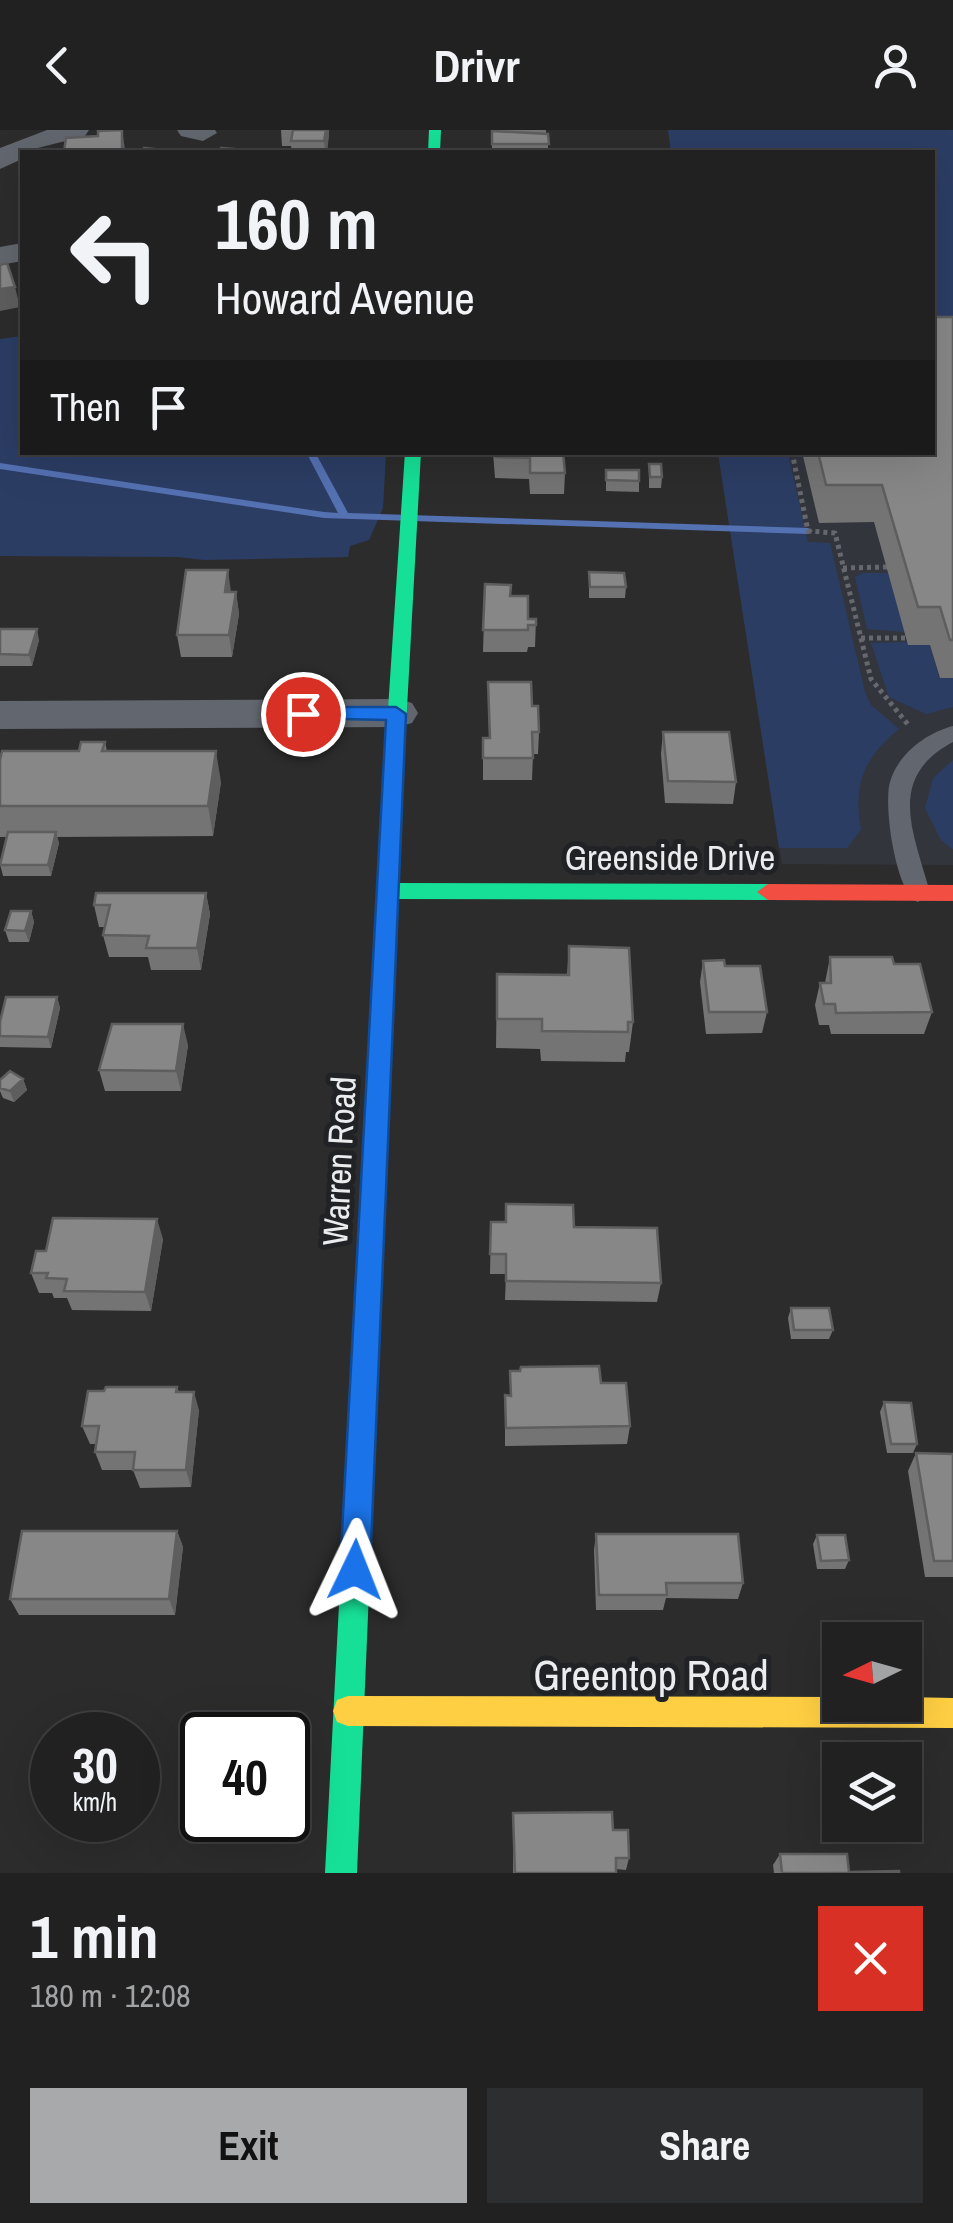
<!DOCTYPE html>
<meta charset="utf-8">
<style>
:root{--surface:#212122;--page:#2d2e2f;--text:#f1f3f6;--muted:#a2a3a5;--line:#3e3e40;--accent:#a8a9aa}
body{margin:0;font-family:"Archivo Narrow",sans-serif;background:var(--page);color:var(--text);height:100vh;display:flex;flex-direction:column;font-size:38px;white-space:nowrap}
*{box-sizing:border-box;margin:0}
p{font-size:32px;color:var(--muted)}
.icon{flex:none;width:55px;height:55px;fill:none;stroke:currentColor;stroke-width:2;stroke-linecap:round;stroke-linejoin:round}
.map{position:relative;height:1743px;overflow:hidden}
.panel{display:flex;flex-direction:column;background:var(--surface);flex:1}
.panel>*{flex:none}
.banner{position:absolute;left:20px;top:20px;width:915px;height:305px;border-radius:0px;box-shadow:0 10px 40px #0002,0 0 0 2px var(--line);background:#212122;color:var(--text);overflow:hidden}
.needle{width:65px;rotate:265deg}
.buttons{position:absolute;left:822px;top:1492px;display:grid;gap:20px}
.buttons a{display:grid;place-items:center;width:100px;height:100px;border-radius:0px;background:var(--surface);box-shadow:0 10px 40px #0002,0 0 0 2px var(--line);font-size:50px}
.speed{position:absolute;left:30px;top:1582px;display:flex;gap:20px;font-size:50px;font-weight:700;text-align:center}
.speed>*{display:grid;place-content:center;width:130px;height:130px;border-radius:50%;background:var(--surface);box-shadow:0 10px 40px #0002,0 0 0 2px var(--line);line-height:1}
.speed small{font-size:25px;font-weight:400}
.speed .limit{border:5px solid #111;border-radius:15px;background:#fff;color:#111}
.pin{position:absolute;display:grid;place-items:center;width:85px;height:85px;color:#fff;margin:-42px;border:5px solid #fff;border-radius:50%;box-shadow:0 2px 10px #0007}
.me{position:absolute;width:110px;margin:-55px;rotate:2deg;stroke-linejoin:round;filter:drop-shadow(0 0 8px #0008)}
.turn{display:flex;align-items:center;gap:35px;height:210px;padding:0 30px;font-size:45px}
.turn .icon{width:130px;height:130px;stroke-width:2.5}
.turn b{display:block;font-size:70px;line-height:85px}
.then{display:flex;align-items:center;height:95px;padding:0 30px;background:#0003;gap:20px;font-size:38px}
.round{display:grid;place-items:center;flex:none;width:105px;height:105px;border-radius:0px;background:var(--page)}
.summary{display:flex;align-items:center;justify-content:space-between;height:170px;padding:0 30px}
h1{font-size:60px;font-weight:700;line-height:75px}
.primary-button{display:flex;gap:20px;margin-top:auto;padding:20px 30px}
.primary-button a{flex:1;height:115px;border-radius:0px;background:var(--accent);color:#111;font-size:40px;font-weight:700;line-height:115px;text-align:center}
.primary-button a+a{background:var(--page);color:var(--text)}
header{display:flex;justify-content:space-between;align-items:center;height:130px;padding:0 30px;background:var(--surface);font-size:45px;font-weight:700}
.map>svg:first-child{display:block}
.built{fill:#32353c}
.green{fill:#2c3d64}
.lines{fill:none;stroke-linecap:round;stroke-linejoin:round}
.stream{fill:#5471b2;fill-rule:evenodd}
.path{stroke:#66686e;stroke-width:5;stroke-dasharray:4 4;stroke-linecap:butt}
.lane{fill:#62666e;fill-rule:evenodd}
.street{fill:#62666e;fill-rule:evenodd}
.fast{fill:#16e098;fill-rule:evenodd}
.slow{fill:#ffcf43;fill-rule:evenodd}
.jam{fill:#f24e42;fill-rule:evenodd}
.wall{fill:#747475}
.shaded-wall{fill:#5e5e5f}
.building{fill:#878788;stroke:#5e5e5f;stroke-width:2.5}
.route{fill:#1a73e8;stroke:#114b97;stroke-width:2.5}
.labels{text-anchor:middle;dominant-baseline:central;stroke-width:10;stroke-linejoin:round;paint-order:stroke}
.street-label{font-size:35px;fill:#ebecee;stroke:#212225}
.near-street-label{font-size:42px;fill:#ebecee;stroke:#212225}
</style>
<header><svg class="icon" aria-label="back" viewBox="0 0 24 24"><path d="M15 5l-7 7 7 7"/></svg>Drivr<svg class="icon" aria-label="person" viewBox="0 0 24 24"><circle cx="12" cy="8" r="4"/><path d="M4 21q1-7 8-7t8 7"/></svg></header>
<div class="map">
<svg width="953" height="1743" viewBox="0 0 953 1743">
<rect width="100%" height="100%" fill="#2c2c2d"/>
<path class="built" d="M668,0H953V735L782,734L718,323L932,322V22Z"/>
<path class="green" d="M668,0H953V215H933L932,22H671Z
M22,206V322L386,323L383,378L369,410L350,416L348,427L204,430L178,427L0,426V209Z
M718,323H788L808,412L830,413L865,562L871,575L899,599C863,629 853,654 861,700L847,718H779Z
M863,443H888L905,502L867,499L855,447Z
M907,512L930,515L939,548H953V577L926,584L889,567L871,513Z
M953,630V719H952L941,710L925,678L933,648Z"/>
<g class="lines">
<path class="stream" d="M306,322H315L348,383L808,398L813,401L808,404L324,388L0,339V333L324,382L338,383Z"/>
<path class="path" d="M792,322L808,401L835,403L871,549L910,597
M843,438L887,437
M861,508H906"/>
<path class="lane" d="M953,596V612C885,648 914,703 930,763L918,772C896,765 883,674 890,652C898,624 926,603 953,596Z"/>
<path class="street" d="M47,0H89L85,6L22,22V29L0,39V18Z
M177,0H215L217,3L203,11L181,6Z
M22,113V131L0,135V117Z
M397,569L412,573L418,583L412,593L397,597L0,599V571Z"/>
<path class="fast" d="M429,0H441L440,22H428Z
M405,322H421L402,670L392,677L382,670Z
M387,753L768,754L779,762L768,770L387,769L376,761Z
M371,1100L380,1103L384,1111L357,1743H325L358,1111L362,1103Z"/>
<path class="slow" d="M392,663L402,670L384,1111L380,1119L371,1122L362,1119L358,1111L382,670Z
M348,1566L840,1567V1575H905V1567L953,1568V1598L348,1596L337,1592L333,1581L337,1570Z"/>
<path class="jam" d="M768,754L953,755V771L768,770L757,762Z"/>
</g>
<path class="wall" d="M281,0H329L327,22H292L291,16H282Z
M492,0H546V4H548V22H492Z
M125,19V22H64Z
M953,187V548H940L930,515H908L874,392L819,393L802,322H932Z
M493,322H563L565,343L564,364H530L529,349L495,348Z
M649,334L662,347L661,358H649Z
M606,340L639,351V362L606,361Z
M589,442L626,457L625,468H589Z
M485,454L511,466L528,489H536L535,517H528L527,522H483Z
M231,462H236L239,484L232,527H181L177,505Z
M0,499L39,510L32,536H0Z
M488,552L532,576L539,602L538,624H533L532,650H483V608H489Z
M663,602L736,652L733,674L665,673L661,624Z
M105,612L107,621L221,652L213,706L57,707L59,713L51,746H3L0,734L7,707H0V630L79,621Z
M206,763L210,784L201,840H151L148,827H109L103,805L105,797H99L94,775Z
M31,781L34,792L29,812H9L5,800Z
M569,816L633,892L629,922H626L625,932L541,931L540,919L496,918L497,844L567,845Z
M830,827L894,834L932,882L924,904H831L829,895H819L815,875L820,853H825Z
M703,831L725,836L767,882L762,903L706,904L700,852Z
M57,867L60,878L51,918L0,917V892Z
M188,915L181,961H105L99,940Z
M23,949L27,960L14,972L3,968L0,961V950Z
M491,1092L574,1097L661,1153L657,1172L505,1170L506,1144H490Z
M163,1109L151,1181L72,1180L67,1168H54L52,1163H39L31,1143L46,1121Z
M791,1178L833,1200L829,1209H791L788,1188Z
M510,1241L601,1253L630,1296L627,1314L505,1316V1265L510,1266Z
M177,1257L179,1262L199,1280L191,1357L140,1358L133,1340H102L95,1322L96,1314H90L82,1296L104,1261Z
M884,1272L917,1314L913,1323H887L880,1282Z
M916,1323L953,1324V1447H925L908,1341Z
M177,1401L183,1417L175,1485H19L10,1469Z
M596,1404L743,1453L738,1469L666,1468L663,1480H596L594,1420Z
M817,1405L849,1430L845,1439H817L813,1414Z
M513,1683L613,1700L629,1728L626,1740L616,1739V1743H513Z
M780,1724L849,1742L899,1743H774L773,1735Z"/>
<path class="shaded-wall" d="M122,0L125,19V22H122Z
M326,0H329V6L327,22H325L324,11Z
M15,157L20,177L0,181V159Z
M228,440L231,462H225Z
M236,462L239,484L232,527L229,505Z
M37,499L39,510L32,536L29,525Z
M216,621L221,652L213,706L208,676Z
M56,702L59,713L51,746L48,735Z
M206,763L210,784L201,840L197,818Z
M31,781L34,792L29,812L25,801Z
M57,867L60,878L51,918L48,907Z
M183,894L188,915L181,961L176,941Z
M23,949L27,960L14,972L10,961Z
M157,1089L163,1109L151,1181L145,1162Z
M194,1262L199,1280L191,1357L186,1340Z
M177,1401L183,1417L175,1485L169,1469Z"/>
<path class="building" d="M122,0V19L64,22L66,8L98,6V1Z
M293,0H326L324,11H291Z
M492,1L548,4L549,14H492Z
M144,18L184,22H143Z
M221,18L270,22H220Z
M655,20H672V22H656Z
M7,133L15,157L0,159V135Z
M932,187H953V510H950L940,477H918L882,355H826L818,322H932Z
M495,322H563L565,343H530V328L496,327Z
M649,334H661L662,347H650Z
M606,340H639V351L606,350Z
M186,440H228L225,462H236L229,505H177Z
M589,442L624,443L626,457H590Z
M485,454L511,455L510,466H528V489H536V495H528V500H483Z
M0,499H37L29,525L0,524Z
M488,552H531L532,576H538L539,602H532L533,628H483V608H490Z
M663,602H729L736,652L668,651Z
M81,612H105L102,621H216L208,676H0V630L2,621H79Z
M8,702H56L48,735H0Z
M96,763H206L197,818H146L149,806L103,805L110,775H94Z
M11,781H31L25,801L5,800Z
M569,816L629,818L633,892H628V902L542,901V889H497V844L569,845Z
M830,827H892L894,834H920L932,882L836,883L835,874H824L820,853H831Z
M724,830L725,836H760L767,882H709L703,831Z
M6,867H57L48,907L0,906V892Z
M112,894H183L176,941L99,940Z
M10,941L23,949L10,961L0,958V950Z
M506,1074L573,1075L574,1097L657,1098L661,1153L506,1151V1124H490L491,1092H506Z
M53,1088L157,1089L145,1162L64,1161L67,1149L46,1148L48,1143H31L36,1121H46Z
M791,1178H829L833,1200H794Z
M599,1236L601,1253H626L630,1296L506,1298L505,1265L511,1266L510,1241H520L521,1237Z
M106,1257H177L176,1262H194L186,1340H133L135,1322H95L99,1296H82L88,1261H104Z
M884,1272L911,1273L917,1314H891Z
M916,1323L953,1324V1431H934Z
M22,1401H177L169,1469H10Z
M596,1404H738L743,1453H666L667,1465H599Z
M817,1405H845L849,1430L821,1431Z
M612,1682L613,1700H628L629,1728H616V1743H515L513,1683Z
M780,1724H847L849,1742L899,1741V1743H782Z"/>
<path class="route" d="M303,577H396L406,584L370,1440L365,1450L355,1455L345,1450L340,1440L386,590L296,588V579Z"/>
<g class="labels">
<g class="street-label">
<text x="670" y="727">Greenside Drive</text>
<text transform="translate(339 1031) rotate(-87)">Warren Road</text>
</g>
<g class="near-street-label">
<text x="651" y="1545">Greentop Road</text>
</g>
</g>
</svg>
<div class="buttons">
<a><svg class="needle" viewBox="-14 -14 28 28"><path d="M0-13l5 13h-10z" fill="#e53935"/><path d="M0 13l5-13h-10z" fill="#a2a3a5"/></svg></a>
<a><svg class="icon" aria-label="layers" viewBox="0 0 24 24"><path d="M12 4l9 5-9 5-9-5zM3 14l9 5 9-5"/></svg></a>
</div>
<div class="speed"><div>30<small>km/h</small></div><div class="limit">40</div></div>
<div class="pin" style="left:303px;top:584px;background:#d93025"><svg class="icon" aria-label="arrive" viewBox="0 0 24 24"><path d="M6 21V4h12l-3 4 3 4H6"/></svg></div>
<svg class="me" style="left:355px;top:1440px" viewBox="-20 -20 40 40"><path d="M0-17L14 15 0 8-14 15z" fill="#1a73e8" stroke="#fff" stroke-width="4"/></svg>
<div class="banner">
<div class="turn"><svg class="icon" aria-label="left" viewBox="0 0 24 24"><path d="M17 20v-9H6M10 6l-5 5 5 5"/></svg><div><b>160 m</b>Howard Avenue</div></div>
<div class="then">Then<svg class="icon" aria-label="arrive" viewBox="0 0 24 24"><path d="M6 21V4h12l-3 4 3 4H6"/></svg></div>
</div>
</div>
<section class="panel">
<div class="summary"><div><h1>1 min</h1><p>180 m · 12:08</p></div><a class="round" style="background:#d93025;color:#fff"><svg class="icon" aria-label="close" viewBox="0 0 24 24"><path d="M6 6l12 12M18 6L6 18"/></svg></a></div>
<div class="primary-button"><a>Exit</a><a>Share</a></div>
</section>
